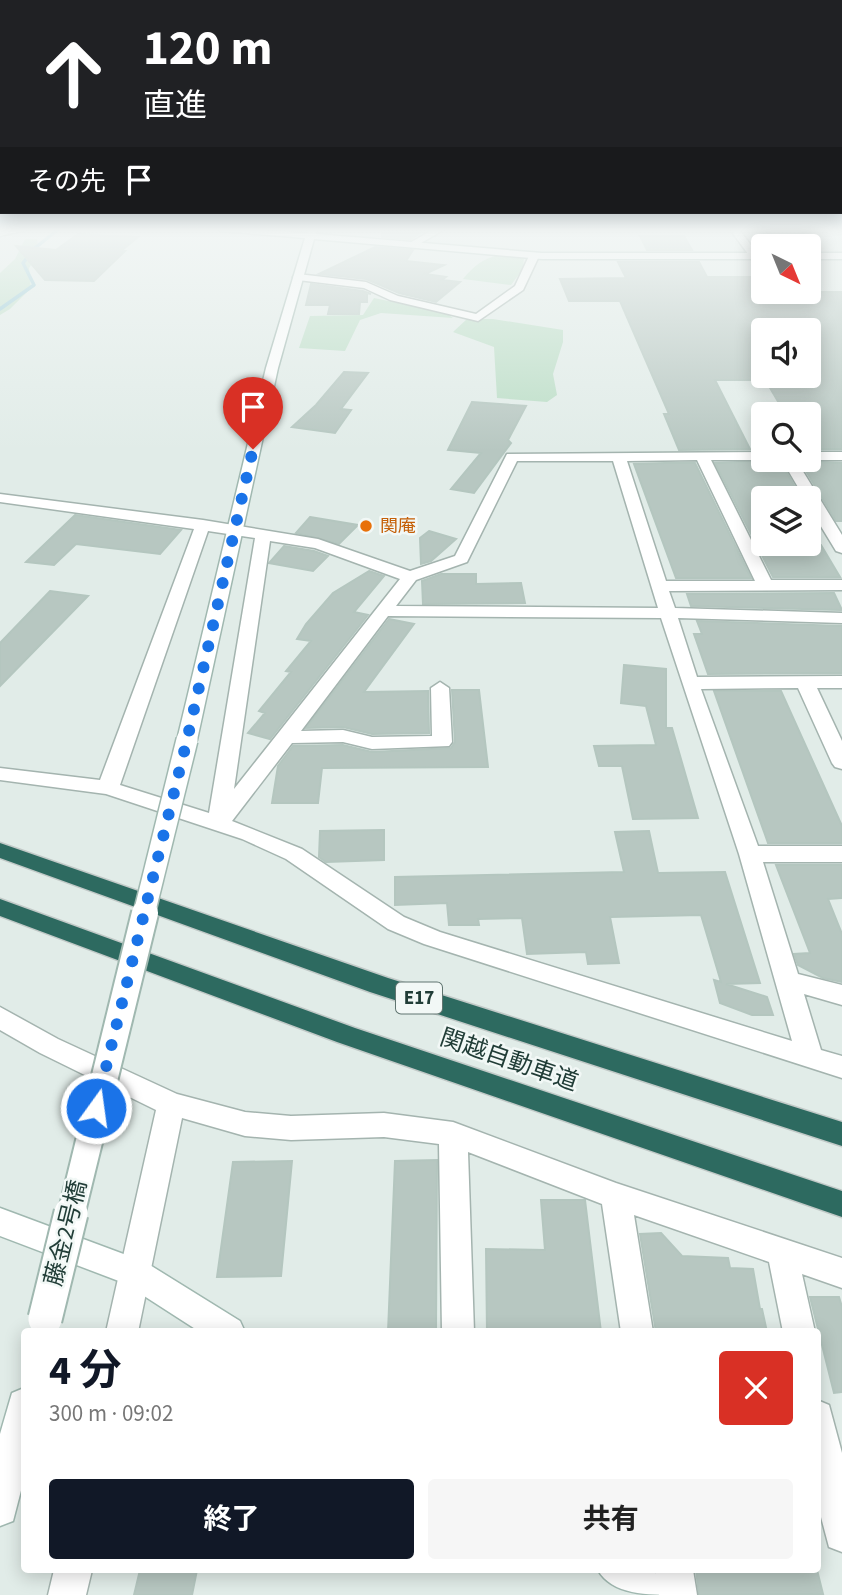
<!DOCTYPE html>
<html lang="ja">
<meta charset="utf-8">
<style>
:root{--surface:#fff;--page:#f6f6f6;--text:#222;--muted:#767676;--accent:#111827}
body{margin:0;font-family:"Source Sans 3","Noto Sans JP",sans-serif;background:var(--page);color:var(--text);height:100vh;display:flex;flex-direction:column;font-size:26px;white-space:nowrap}
*{box-sizing:border-box;margin:0}
p{font-size:23px;color:var(--muted)}
.icon{flex:none;width:38px;height:38px;fill:none;stroke:currentColor;stroke-width:2;stroke-linecap:round;stroke-linejoin:round}
.map{position:relative;flex:1;overflow:hidden}
.sheet{position:absolute;left:21px;top:1328px;width:800px;height:245px;display:flex;flex-direction:column;background:var(--surface);border-radius:7px;box-shadow:0 4px 18px #0003}
.sheet>*{flex:none}
.hud{position:absolute;left:0px;top:0px;width:844px;height:214px;box-shadow:0 4px 18px #0003;background:#202124;color:#fff;overflow:hidden}
.needle{width:46px;rotate:137deg}
.fabs{position:absolute;left:751px;top:234px;display:grid;gap:14px}
.fabs a{display:grid;place-items:center;width:70px;height:70px;border-radius:7px;background:var(--surface);box-shadow:0 4px 18px #0003;font-size:35px}
.pin{position:absolute;display:grid;place-items:center;width:60px;height:60px;color:#fff;margin:-72px -30px;border-radius:50% 50% 50% 0;rotate:-45deg;box-shadow:0 0 7px #0007}
.pin .icon{rotate:45deg}
.me{position:absolute;width:77px;margin:-38px;rotate:14deg;stroke-linejoin:round;filter:drop-shadow(0 0 5px #0008)}
.turn{display:flex;align-items:center;gap:24px;height:147px;padding:0 28px;font-size:32px}
.turn .icon{width:91px;height:91px;stroke-width:2.5}
.turn b{display:block;font-size:49px;line-height:60px}
.then{display:flex;align-items:center;height:66px;padding:0 28px;background:#0003;gap:14px;font-size:26px}
.round{display:grid;place-items:center;flex:none;width:74px;height:74px;border-radius:7px;background:var(--page)}
.head{display:flex;align-items:center;justify-content:space-between;height:119px;padding:0 28px}
h1{font-size:42px;font-weight:700;line-height:52px;color:var(--accent)}
.action{display:flex;gap:14px;margin-top:auto;padding:14px 28px}
.action a{flex:1;height:80px;border-radius:7px;background:var(--accent);color:#fff;font-size:28px;font-weight:700;line-height:80px;text-align:center}
.action a+a{background:var(--page);color:var(--text)}
.map>svg:first-child{display:block}
.green{fill:#baddc5}
.lines{fill:none;stroke-linecap:round;stroke-linejoin:round}
.stream{stroke:#89c3d2;stroke-width:3.5}
.building{fill:#b7c7c1;stroke:#b4c6bf;stroke-width:2}
.street-casing{stroke:#a4b4af;stroke-width:3}
.secondary-casing{stroke:#a0b8b0;stroke-width:3}
.highway-casing{stroke:#c1c9c7;stroke-width:3}
.street{fill:#fff;fill-rule:evenodd}
.secondary{fill:#fff;fill-rule:evenodd}
.highway{fill:#2d6a60;fill-rule:evenodd}
.secondary-bridge-far2-casing{stroke:#a0b8b0;stroke-width:24;stroke-linecap:butt}
.secondary-bridge-far1-casing{stroke:#a0b8b0;stroke-width:30;stroke-linecap:butt}
.secondary-bridge-casing{stroke:#a0b8b0;stroke-width:37;stroke-linecap:butt}
.secondary-bridge-far2{stroke:#fff;stroke-width:21}
.secondary-bridge-far1{stroke:#fff;stroke-width:26}
.secondary-bridge{stroke:#fff;stroke-width:33}
.route{stroke:#1a73e8;stroke-width:12;stroke-dasharray:0 21.6}
.food-dot{fill:#e8710a;stroke:#f2f8f6;stroke-width:2.5}
.labels{text-anchor:middle;dominant-baseline:central;stroke-width:5;stroke-linejoin:round;paint-order:stroke}
.far-food-label{font-size:18px;fill:#c56008;stroke:#f2f8f6;text-anchor:start}
.shield{fill:#f2f8f6;stroke:#607570;stroke-width:2}
.shield-label{font-size:19px;font-weight:bold;fill:#213d37}
.near-street-label{font-size:24px;fill:#213d37;stroke:#f2f8f6}
</style>
<div class="map">
<svg width="842" height="1595" viewBox="0 0 842 1595">
<rect width="100%" height="100%" fill="#e1ece8"/>
<path class="green" d="M25,239H37L39,254L29,268L31,288L10,309L0,315V273L15,259Z
M500,255L524,258L523,269L511,285L463,279C474,266 483,258 500,255Z
M374,298L446,313L453,318L381,313L360,320L345,351L299,348L310,316L363,315Z
M467,319H493L563,330V342L553,374L557,395L547,402L497,398L494,347L453,332Z"/>
<g class="lines">
<path class="stream" d="M0,309L34,285L23,263L35,248L60,228"/>
</g>
<path class="building" d="M395,228H428L411,239L382,237V230Z
M78,234L138,237L121,251H125L94,281L45,280L16,246L56,250Z
M640,236H684L692,250H647Z
M375,247L413,250L406,261L444,265L425,274L446,277L442,280L460,282L436,302L399,293L366,279L319,274Z
M618,262H699L707,277H763V292H842V449H808V415H786L763,376H808V331H763V380H715L750,449L679,450L664,414H669L620,301H569L560,279L626,278Z
M311,284L363,291L371,294L367,293V302H360L359,314H328L330,305H306Z
M344,372L368,373L341,409L351,410L335,433L292,427L316,405Z
M472,402L526,406L508,440L511,443L474,493L451,489L481,453L448,450Z
M765,461H780L802,499H763V546L821,545L840,577H773L715,463Z
M800,461L842,463V521H836Z
M665,463H695L751,578H676L634,464Z
M75,515L181,530L160,554L76,544L54,565L26,562Z
M310,517L358,525L339,544L296,533Z
M429,531L456,539L431,561L421,564L420,538Z
M284,546L314,551L328,556L313,571L269,563Z
M369,571L384,576L354,612L368,615L270,739L248,733L265,713L259,711L291,672L286,671L311,641L297,639L306,624L333,593Z
M441,574H476V584L521,583L525,603L423,604L422,581Z
M50,591L88,596L0,686V643Z
M834,593L842,610L691,606L687,594Z
M389,619L414,624L364,692L428,691L429,733L372,734L343,727L306,728Z
M697,621L842,626V673L708,674L694,634H702Z
M624,665L666,669V728H672L698,818L633,819L622,766H599L594,746L656,745L646,706L621,703Z
M452,690H479L488,767L322,768L318,803H272L278,766L293,746L343,745L372,752L451,748L455,742Z
M714,691H781L842,826V843H768Z
M384,830V860L326,862L319,857L320,831Z
M649,831L658,873L725,872L760,983L726,984L767,997L773,1015H752L720,1003L714,980L721,982L701,915L610,917L619,963L588,964L586,952L527,954L522,918L478,919L479,925H449L447,903L395,905V877L624,872L615,832Z
M776,865H842V898L828,899L842,934V982L823,978L798,965L794,954L810,953Z
M437,1160L436,1332H388L395,1161Z
M292,1161L281,1276L217,1277L233,1162Z
M541,1200H585L601,1332H487L486,1249L545,1250Z
M661,1233L682,1256L728,1258L730,1268L753,1269L760,1309H762L767,1332H656L640,1234Z
M810,1297H839L842,1307V1392L834,1393Z
M140,1570H197L192,1595H134Z
M696,1570H817L823,1594L699,1595Z"/>
<g class="lines">
<g class="street-casing">
<path id="street" d="M436,228H447L414,247L406,245Z
M729,228H738L759,256L757,258H751Z
M534,253L539,256L523,290L478,321L390,300L364,288L298,280L293,277L298,274L366,282L398,296L476,314L515,286L529,256Z
M763,452V460H711L771,580H842V590L669,591L675,608L842,613V623L678,618L697,677L842,676V688H817L842,741V769L835,767L832,763L798,688L701,689L758,846H842V862H763L798,974L842,985V1005L804,994L821,1050L842,1056V1078L424,944L388,929L286,859L242,839L106,794L0,780V768L100,780L194,529L0,502V494L203,520L318,539L410,571L455,556L507,454ZM697,460L755,581H666L627,461ZM517,461H613L658,608L396,606L416,580L467,562ZM208,531L255,538L209,813L120,785ZM270,541L315,548L400,579L234,789ZM388,616L661,618L739,854L792,1041L440,932L404,917L302,849L232,821L292,743L343,742L372,749L449,746L452,742L449,688L440,682L431,688L432,736L372,737L343,730L301,731Z
M808,452H842V460H808Z
M782,460H796L842,535V553L836,551L808,505V499H805Z
M0,1007L58,1039L177,1094L245,1112L291,1116L384,1113L453,1122L616,1183L842,1258V1288L802,1274L815,1332H783L769,1262L634,1215L653,1332H621L602,1204L468,1152L474,1332H442L439,1144L384,1137L291,1140L245,1136L182,1118L138,1332H106L156,1110L40,1053L0,1030Z
M817,1400L829,1405L842,1453V1552L829,1547L817,1502Z
M54,1570H92L86,1595H48Z
M655,1570H693L697,1595H659Z"/>
</g>
<g class="secondary-casing">
<path id="secondary" d="M14,228H35L0,236V230Z
M216,228L307,233L308,228H317L316,234L542,253H763V259H542L314,239L278,368L197,740L194,744H180L177,740L266,368L305,238L220,231Z
M808,253H842V259H808Z
M0,1208L145,1262L240,1321L245,1332H200L124,1283L0,1236Z
M24,1388V1479L13,1521L0,1526V1434L12,1393Z
M598,1570C628,1569 665,1563 678,1595C648,1595 612,1595 598,1570Z"/>
</g>
<g class="highway-casing">
<path id="highway" d="M0,843L388,978L842,1122V1146L370,992L0,858Z
M0,899L355,1028L842,1191V1217L337,1042L0,916Z"/>
</g>
<use href="#street" class="street"/>
<use href="#secondary" class="secondary"/>
<use href="#highway" class="highway"/>
<g class="secondary-bridge-far2-casing">
<path id="secondary-bridge-far2" d="M144,914L187,740"/>
</g>
<g class="secondary-bridge-far1-casing">
<path id="secondary-bridge-far1" d="M71,1215L145,913"/>
</g>
<g class="secondary-bridge-casing">
<path id="secondary-bridge" d="M45,1319L71,1213"/>
</g>
<use href="#secondary-bridge-far2" class="secondary-bridge-far2"/>
<use href="#secondary-bridge-far1" class="secondary-bridge-far1"/>
<use href="#secondary-bridge" class="secondary-bridge"/>
</g>
<linearGradient id="sky" x2="0" y2="1"><stop stop-color="#82badf"/><stop offset="0.51" stop-color="#f2f6f5"/><stop offset="1" stop-color="#f2f6f5" stop-opacity="0"/></linearGradient>
<rect width="842" height="451" fill="url(#sky)"/>
<g class="lines">
<path class="route" d="M96,1108L187,740L253,449"/>
</g>
<circle class="food-dot" cx="366" cy="526" r="7"/>
<g class="labels">
<g class="far-food-label">
<text x="380" y="526">関庵</text>
</g>
<rect class="shield" x="396" y="982.5" width="46" height="31" rx="5"/>
<g class="shield-label">
<text x="419" y="998">E17</text>
</g>
<g class="near-street-label">
<text transform="translate(509 1060) rotate(19)">関越自動車道</text>
<text transform="translate(66 1233) rotate(-76)">藤金2号橋</text>
</g>
</g>
</svg>
<div class="fabs">
<a><svg class="needle" viewBox="-14 -14 28 28"><path d="M0-13l5 13h-10z" fill="#e53935"/><path d="M0 13l5-13h-10z" fill="#767676"/></svg></a>
<a><svg class="icon" aria-label="sound" viewBox="0 0 24 24"><path d="M4 9h4l5-4v14l-5-4H4zM17 9q2 3 0 6"/></svg></a>
<a><svg class="icon" aria-label="search" viewBox="0 0 24 24"><circle cx="10" cy="10" r="6"/><path d="M15 15l6 6"/></svg></a>
<a><svg class="icon" aria-label="layers" viewBox="0 0 24 24"><path d="M12 4l9 5-9 5-9-5zM3 14l9 5 9-5"/></svg></a>
</div>
<div class="pin" style="left:253px;top:449px;background:#d93025"><svg class="icon" aria-label="arrive" viewBox="0 0 24 24"><path d="M6 21V4h12l-3 4 3 4H6"/></svg></div>
<svg class="me" style="left:96px;top:1108px" viewBox="-20 -20 40 40"><circle r="17" fill="#1a73e8" stroke="#fff" stroke-width="3"/><path d="M0-11L8 9 0 5-8 9z" fill="#fff"/></svg>
<div class="hud">
<div class="turn"><svg class="icon" aria-label="ahead" viewBox="0 0 24 24"><path d="M12 20V5M6 11l6-6 6 6"/></svg><div><b>120 m</b>直進</div></div>
<div class="then">その先<svg class="icon" aria-label="arrive" viewBox="0 0 24 24"><path d="M6 21V4h12l-3 4 3 4H6"/></svg></div>
</div>
<section class="sheet">
<div class="head"><div><h1>4 分</h1><p>300 m · 09:02</p></div><a class="round" style="background:#d93025;color:#fff"><svg class="icon" aria-label="close" viewBox="0 0 24 24"><path d="M6 6l12 12M18 6L6 18"/></svg></a></div>
<div class="action"><a>終了</a><a>共有</a></div>
</section>
</div>
